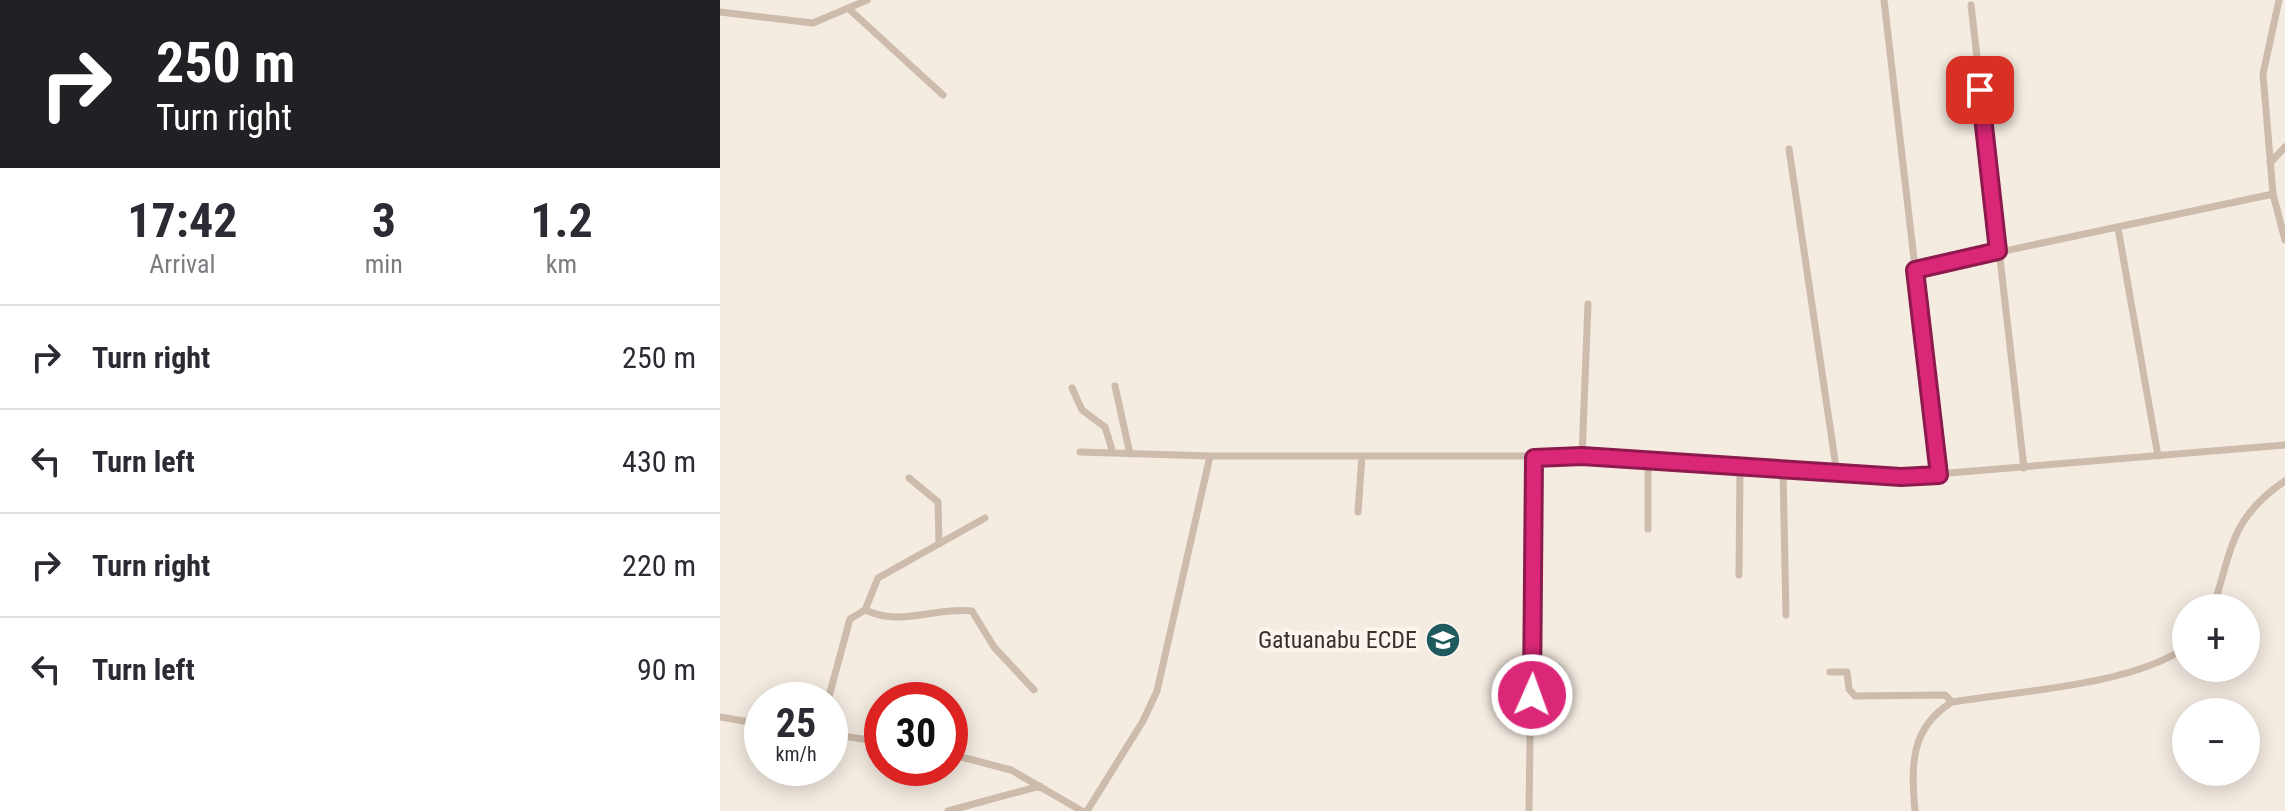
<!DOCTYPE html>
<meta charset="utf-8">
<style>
:root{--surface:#fff;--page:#f7f7f7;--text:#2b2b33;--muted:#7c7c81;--line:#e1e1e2}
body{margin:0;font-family:"Roboto Condensed",sans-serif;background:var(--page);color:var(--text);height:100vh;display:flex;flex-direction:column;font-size:30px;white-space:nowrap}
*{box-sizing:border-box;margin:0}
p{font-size:26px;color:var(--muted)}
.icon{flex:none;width:44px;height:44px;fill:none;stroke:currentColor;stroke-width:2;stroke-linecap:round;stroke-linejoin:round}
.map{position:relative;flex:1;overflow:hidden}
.drawer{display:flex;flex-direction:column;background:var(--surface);width:720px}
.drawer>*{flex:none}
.hud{background:#202124;color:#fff;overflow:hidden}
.tools{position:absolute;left:1452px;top:594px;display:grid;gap:16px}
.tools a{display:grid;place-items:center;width:88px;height:88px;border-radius:50%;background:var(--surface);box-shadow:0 4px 20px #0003;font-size:40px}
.speed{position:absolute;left:24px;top:682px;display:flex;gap:16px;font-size:40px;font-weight:700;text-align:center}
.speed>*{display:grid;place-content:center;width:104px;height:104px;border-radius:50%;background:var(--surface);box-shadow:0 4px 20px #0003;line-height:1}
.speed small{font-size:20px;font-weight:400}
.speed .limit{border:12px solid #d22;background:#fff;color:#111}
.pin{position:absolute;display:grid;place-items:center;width:68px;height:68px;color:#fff;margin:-34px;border-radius:16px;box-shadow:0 4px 12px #0006}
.me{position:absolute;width:88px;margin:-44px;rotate:2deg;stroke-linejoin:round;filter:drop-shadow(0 0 6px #0008)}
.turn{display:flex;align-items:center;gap:28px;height:168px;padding:0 24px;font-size:36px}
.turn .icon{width:104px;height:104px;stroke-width:2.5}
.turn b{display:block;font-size:56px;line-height:68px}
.eta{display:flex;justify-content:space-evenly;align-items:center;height:136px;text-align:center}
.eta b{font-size:48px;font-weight:700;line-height:56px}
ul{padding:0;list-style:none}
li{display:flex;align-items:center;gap:24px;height:104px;padding:0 24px;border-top:2px solid var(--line)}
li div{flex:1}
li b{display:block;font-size:30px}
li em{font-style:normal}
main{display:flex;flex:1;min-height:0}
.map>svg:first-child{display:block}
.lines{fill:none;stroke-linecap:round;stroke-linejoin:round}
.street{stroke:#cdbbac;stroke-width:7}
.route-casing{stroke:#8e194d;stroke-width:20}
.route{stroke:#db2777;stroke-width:14}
.labels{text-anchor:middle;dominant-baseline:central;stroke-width:8;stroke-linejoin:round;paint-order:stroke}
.poi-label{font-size:24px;fill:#3b302b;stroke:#fbf5ee;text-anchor:end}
</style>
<main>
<section class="drawer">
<div class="hud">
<div class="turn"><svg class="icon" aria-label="right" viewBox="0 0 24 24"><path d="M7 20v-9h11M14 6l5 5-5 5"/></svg><div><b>250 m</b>Turn right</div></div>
</div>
<div class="eta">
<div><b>17:42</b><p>Arrival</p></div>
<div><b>3</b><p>min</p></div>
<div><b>1.2</b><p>km</p></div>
</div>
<ul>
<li><svg class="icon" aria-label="right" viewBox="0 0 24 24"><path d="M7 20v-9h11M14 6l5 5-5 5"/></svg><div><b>Turn right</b></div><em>250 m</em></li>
<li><svg class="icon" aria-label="left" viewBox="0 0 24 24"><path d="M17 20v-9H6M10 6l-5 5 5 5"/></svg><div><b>Turn left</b></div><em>430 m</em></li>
<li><svg class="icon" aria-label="right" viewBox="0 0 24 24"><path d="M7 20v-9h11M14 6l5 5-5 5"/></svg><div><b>Turn right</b></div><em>220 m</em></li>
<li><svg class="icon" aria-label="left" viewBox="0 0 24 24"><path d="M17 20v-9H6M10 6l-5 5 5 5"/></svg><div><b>Turn left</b></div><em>90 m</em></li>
</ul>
</section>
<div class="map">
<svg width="1565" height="811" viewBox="0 0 1565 811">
<rect width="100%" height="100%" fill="#f4ebe1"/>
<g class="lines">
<path class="street" d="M1164,0L1219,475
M1559,0L1543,74L1553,194L1565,240
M1251,5L1304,468
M129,9L223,95
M0,12L93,23L147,0
M1069,149L1117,474
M1550,163L1565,147
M1398,228L1438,456
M1195,270L1553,194
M395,386L410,454
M352,388L362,410L385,427L393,453
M360,452L490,456H862L1181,477L1565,445
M862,456L868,304
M928,461V529
M1063,470L1066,615
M189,478L218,502L219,544
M638,512L642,456
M1019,575L1020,468
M1493,608C1512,550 1510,518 1565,481
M145,610C182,627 214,607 252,611L274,647L314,690
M1110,672H1127L1129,689L1135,696L1225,695L1232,702
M108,700L130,619L145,610L158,578L265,518
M0,717L42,724
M110,734L162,742
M230,754L291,770L362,811
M228,811L320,786
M367,811L423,721L437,691L490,456
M809,811L814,458
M1195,811C1191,765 1190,728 1232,702C1299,691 1413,685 1466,647"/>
</g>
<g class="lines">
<g class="route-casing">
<path id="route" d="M812,695L814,458L862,456L1181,477L1219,475L1195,270L1278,251L1260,90"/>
</g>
<use href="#route" class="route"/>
</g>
<defs>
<g id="school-disc" transform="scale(1.8)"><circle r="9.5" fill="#1f5a5e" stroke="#fbf5ee"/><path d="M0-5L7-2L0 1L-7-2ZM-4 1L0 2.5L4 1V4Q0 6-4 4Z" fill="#fff"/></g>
</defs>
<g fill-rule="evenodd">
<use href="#school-disc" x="723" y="640"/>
</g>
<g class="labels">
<g class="poi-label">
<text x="697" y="640">Gatuanabu ECDE</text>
</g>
</g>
</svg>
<div class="tools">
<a>+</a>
<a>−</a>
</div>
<div class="speed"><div>25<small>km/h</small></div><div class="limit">30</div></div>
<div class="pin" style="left:1260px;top:90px;background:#d93025"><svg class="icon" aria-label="arrive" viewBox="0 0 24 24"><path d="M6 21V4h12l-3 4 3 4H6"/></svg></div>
<svg class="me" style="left:812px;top:695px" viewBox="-20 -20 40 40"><circle r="17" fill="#db2777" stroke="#fff" stroke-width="3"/><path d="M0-11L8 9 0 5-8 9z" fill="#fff"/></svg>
</div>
</main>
